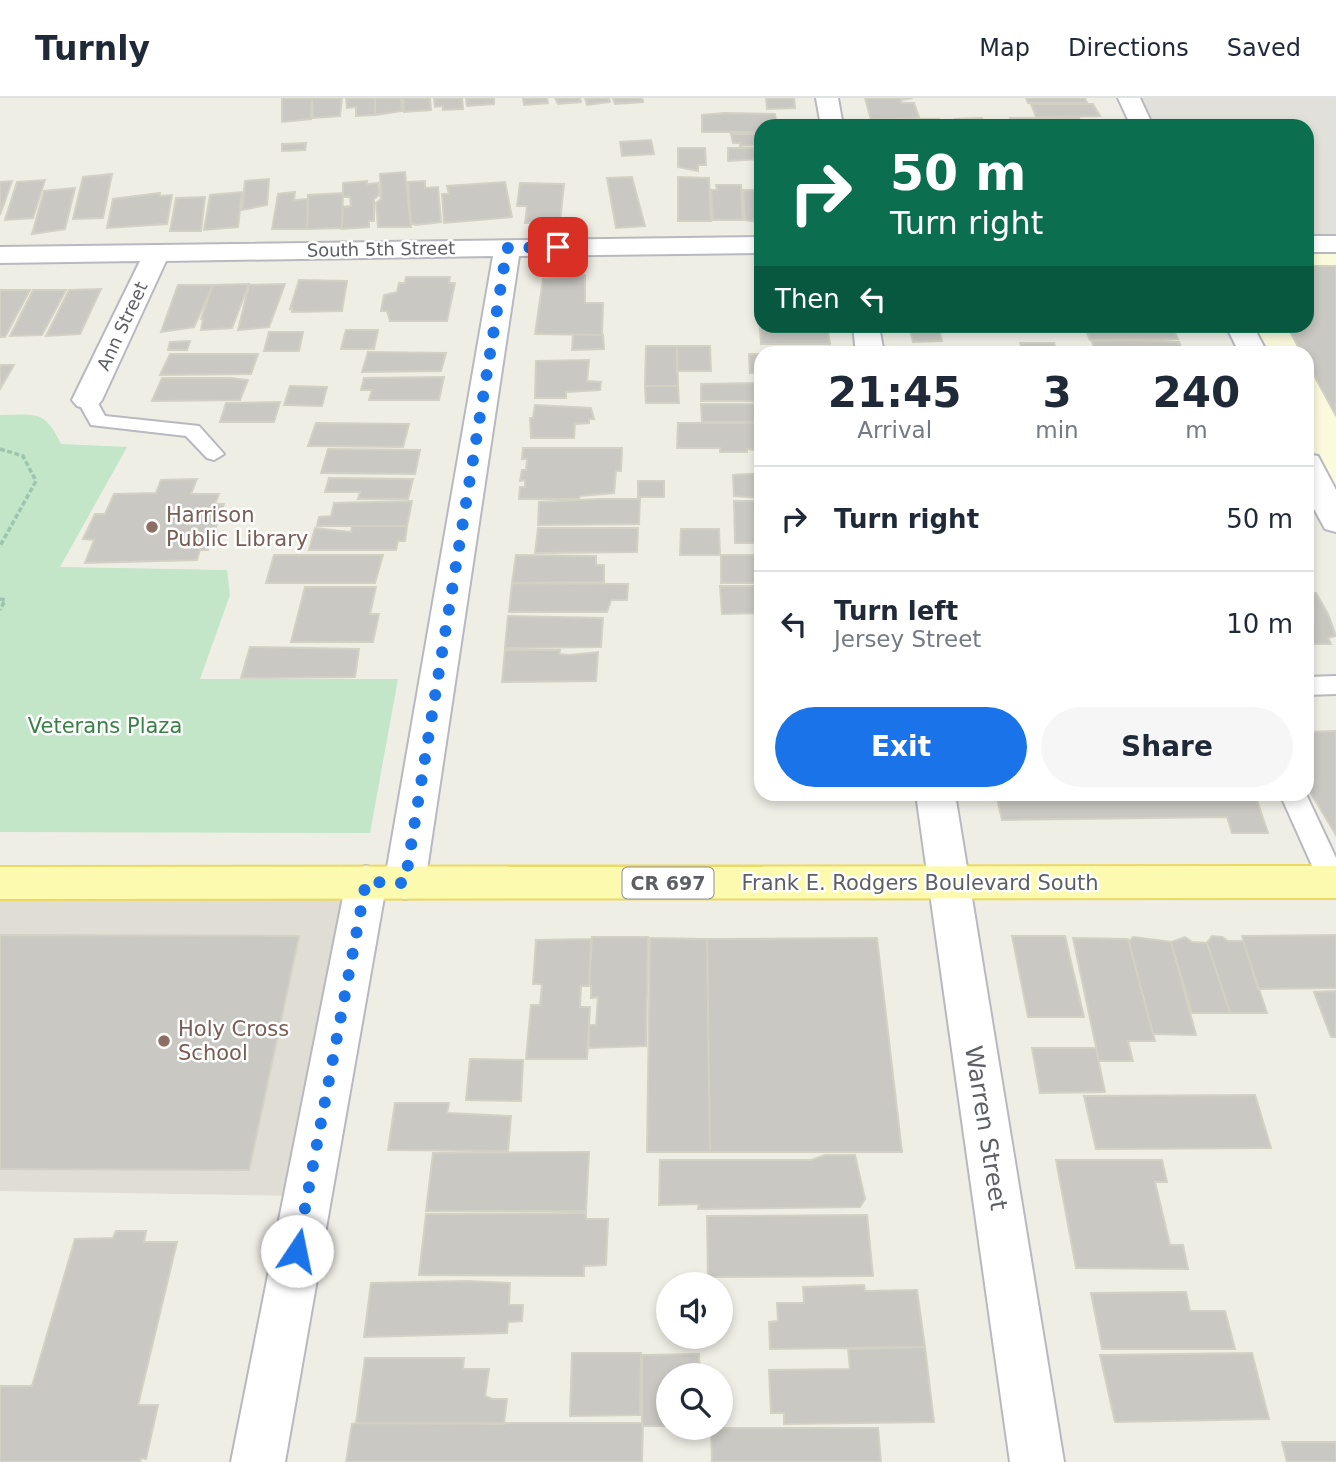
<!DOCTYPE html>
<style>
:root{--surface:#fff;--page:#f6f6f7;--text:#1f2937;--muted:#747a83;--line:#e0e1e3;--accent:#1a73e8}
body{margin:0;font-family:"DejaVu Sans",sans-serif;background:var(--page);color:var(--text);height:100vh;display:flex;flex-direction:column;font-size:26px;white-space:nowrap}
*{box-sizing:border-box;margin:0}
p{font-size:23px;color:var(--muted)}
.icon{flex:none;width:38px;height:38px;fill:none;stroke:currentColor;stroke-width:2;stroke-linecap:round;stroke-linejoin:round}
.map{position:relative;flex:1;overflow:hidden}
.side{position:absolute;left:754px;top:248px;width:560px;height:455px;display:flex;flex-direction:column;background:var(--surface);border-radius:21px;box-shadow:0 4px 10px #0003}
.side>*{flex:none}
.hud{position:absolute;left:754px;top:21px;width:560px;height:214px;border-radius:21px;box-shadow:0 4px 10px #0003;background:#0b6e4f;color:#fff;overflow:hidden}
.fabs{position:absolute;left:656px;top:1174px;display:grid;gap:14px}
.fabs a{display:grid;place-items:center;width:77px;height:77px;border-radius:50%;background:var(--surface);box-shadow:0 4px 10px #0003;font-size:35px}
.pin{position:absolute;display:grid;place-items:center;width:60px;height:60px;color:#fff;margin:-30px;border-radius:14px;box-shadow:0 4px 10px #0006}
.me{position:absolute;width:77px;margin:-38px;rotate:11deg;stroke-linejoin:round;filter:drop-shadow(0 0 5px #0008)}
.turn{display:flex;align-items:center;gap:24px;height:147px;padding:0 21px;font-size:32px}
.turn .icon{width:91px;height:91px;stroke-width:2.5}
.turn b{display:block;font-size:49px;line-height:60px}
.then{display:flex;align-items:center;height:66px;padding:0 21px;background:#0003;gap:14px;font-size:26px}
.eta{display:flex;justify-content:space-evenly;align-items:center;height:119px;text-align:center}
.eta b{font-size:42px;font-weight:700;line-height:49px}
.cta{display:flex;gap:14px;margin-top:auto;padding:14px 21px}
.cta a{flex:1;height:80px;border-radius:42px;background:var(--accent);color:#fff;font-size:28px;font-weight:700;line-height:80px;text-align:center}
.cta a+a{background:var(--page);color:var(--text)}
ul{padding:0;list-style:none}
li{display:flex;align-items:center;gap:21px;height:105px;padding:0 21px;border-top:2px solid var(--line)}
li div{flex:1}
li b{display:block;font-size:26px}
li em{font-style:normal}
header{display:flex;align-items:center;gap:42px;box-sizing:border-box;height:98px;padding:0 35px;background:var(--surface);border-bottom:2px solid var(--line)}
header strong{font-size:33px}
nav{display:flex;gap:38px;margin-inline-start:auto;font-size:24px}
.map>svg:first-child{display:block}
.commercial{fill:#fcfadd}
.industrial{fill:#e1e0da}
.education{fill:#dfddd4}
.green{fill:#c3e5c8}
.building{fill:#cac8c2;stroke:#d3d1c4;stroke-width:2}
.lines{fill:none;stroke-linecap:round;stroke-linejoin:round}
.lane-casing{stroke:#b8b9bf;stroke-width:4}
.street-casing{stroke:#b8b9bf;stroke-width:4}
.primary-casing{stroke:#ebd962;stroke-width:4}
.path{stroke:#9dc5ae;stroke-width:3.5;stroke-dasharray:5 2.5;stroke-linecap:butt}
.lane{fill:#fff;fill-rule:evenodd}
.street{fill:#fff;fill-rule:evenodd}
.primary{fill:#fcfaae;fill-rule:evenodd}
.route{stroke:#1a73e8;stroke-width:12;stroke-dasharray:0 21.6}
.education-dot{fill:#8d6e63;stroke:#fff;stroke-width:2.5}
.labels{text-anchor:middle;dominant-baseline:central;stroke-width:5;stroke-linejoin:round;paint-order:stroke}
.far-street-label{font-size:18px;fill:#5d5f65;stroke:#fff}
.shield{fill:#fff;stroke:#8e8f93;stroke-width:2}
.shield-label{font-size:19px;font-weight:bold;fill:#5d5f65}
.education-label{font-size:21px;fill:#785e54;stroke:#fff;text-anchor:start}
.park-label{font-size:21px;fill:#388146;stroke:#fff}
.street-label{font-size:21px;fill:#5d5f65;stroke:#fff}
.near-street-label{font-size:24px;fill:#5d5f65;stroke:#fff}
</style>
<header>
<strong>Turnly</strong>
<nav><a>Map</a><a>Directions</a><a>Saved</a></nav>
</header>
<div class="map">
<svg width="1336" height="1364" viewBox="0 0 1336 1364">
<rect width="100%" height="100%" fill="#efeee5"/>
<path class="commercial" d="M1307,149H1336V407L1307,348V256L1262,255L1248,228H1307Z"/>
<path class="industrial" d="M1132,0H1336V139H1307V28H1145Z"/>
<path class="education" d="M357,790L298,1098L0,1093V793Z"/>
<path class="green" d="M0,317C36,317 44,311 61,346L127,349L60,469L227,472L230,497L200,581H398L370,735L0,734Z"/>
<path class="building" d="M282,0H312L311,21L282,24Z
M312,0H342L340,18L313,20Z
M346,0H375V17L356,18V9L347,10Z
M375,0H401L402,13L375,17Z
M403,0H430L431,12L404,14Z
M434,0H462L463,11L443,12V8L435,9Z
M466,0H494V6L467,8Z
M523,0H547L548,5L524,7Z
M580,0L581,4L558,6L555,0Z
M585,0H609L610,4L587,7Z
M613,0H642L643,4L615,6Z
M766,0H794L795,10L767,11Z
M865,0H913L901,2L902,5H914L919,19L871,22Z
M1026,0H1085L1087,5H1028Z
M1031,6H1093L1100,18L1036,19Z
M724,15L775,16L776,23H781V28H761V34H702V17Z
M982,20L985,27L958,28L955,21Z
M1010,20H1079L1083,28H1013Z
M874,21H939L942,28H876Z
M731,36H761V47L740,48V45H733Z
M651,42L654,56L622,58L620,44Z
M306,45L305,52L282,53V46Z
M678,50H705L706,67H698V73L678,69Z
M728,50H761V61L728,63Z
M405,74L411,129H378L376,105L381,101L380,76Z
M112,76L103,120L73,121L83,79Z
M632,79L645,128L616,130L607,80Z
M678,79L709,80L711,123H678Z
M269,81L267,107L242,112L245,83Z
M45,82L33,120L5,122L17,84Z
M12,83L0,117V84Z
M367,83V86L378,85L379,97L374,101V123H369V129L342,131L343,109L351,108L350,99H343V85Z
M425,83V90L438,89L441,124L416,127L411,125L408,84Z
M505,84L512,119L444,125L442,96H449L447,88Z
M520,85L564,86L560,125H525L527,108H517Z
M716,87H741L743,122H713L711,92H717Z
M75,90L65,131L32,136L44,93Z
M743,92H761V124L745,122Z
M242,94L238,129L204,132L210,97Z
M295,94L294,102L308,101L307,131H272L278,96Z
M160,95V98L172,97L167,126L107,130L113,101Z
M343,95L342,130L307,131L308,97Z
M205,99L201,133H170L176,100Z
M1307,168H1336V318L1307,264V256H1302L1287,228H1307Z
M756,170H761V228H827L830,246H761Z
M585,177V205H603L602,237L535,236L543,181Z
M406,179H450L449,185H455L447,223H390L387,213H381L384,197L397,194L399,185H405Z
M299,182L347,183L342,213L292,214L293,210L290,211Z
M249,186L232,230L201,232L203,221H201L213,187Z
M285,186L269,229L238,232L249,187Z
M178,187H213L194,229L161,234Z
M101,191L80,236L46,238L69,192Z
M0,192H30L5,239H0Z
M33,192H66L42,237L10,238Z
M909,228H938L942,243L913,244Z
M1084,228H1172L1178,241L1090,242Z
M346,232H378L374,251H341Z
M269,234H303L299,253H264Z
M573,237H603L604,251L572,252Z
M1135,242L1179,244L1184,256H1096L1092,243Z
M190,243L187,252H168L170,244Z
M1020,245H1054L1057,256H1023Z
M646,248H677L678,288H645Z
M677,248H710L711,273H677Z
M980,250L981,256H923L922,251Z
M368,254L446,255L441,273L362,274Z
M170,256H258L251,276L160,277Z
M749,256H761V275H750Z
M589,262L587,283L601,284L600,292L566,294V300H535L536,263Z
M0,267H14L0,291Z
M444,279L439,302H369L372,292H361L364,280Z
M162,280H230L248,282L240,302L152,303Z
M759,285L761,303H701V286Z
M290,288L327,289L322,308L284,307Z
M645,288H678L679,305H646Z
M280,304L274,324H220L226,305Z
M701,306H761V324H702Z
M535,307L591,310L594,321H589V325L575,326L574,340H531L530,320H533Z
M316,325L409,326L403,349L308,348Z
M678,325H761V353L747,351V354H720V350H677Z
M523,350H622L621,373H616L614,395L580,398L579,401H519L520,389H525V382L520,383L522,372H526L527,361H522Z
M328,351L420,352L415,376L321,375Z
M749,376H761V400L734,398L733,377Z
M329,380L413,381L408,401H358L360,394H325Z
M197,381L191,396H219L215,406H224L208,452H200L197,462L85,465L94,442L83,441L95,416H105L114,396L156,395L161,382Z
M638,383H664V399H638Z
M600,401H640L639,426L538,427L539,404Z
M412,403L407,428H317L319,419L331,418L334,405Z
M734,403H761V445H735Z
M352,428H407L405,443H398L396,452H309L315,430L351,434Z
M538,430H638L637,454L535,455Z
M681,431H719L720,457H680Z
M274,457H383L375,485H266Z
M516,457L596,458V467H604V484L512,485Z
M721,457H761V485H721Z
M512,485L628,486L627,502H611L607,514H509Z
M720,488H761V515L722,516Z
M305,489H376L370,516H379L373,544H291Z
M1307,495H1316L1328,516L1336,538L1328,540L1331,546H1307Z
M508,518L603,520L601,549L505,550Z
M755,518H761V548H757Z
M250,549L359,551L355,579L241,580Z
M505,552H560L559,556L569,557L598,554L596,583L502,584Z
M1336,633V737L1307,689V634Z
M996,696H1255L1268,735H1232L1227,719L1002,722Z
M0,837L299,838L249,1072L0,1071Z
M1336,837V890L1258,891L1242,838Z
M1012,838H1065L1084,919H1028Z
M1212,838L1222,839L1228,843H1243L1267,915H1230L1207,845Z
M592,839H648L646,948L589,950V927H596L598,899L591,900V888H589Z
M1133,839L1171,844L1196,937L1153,936L1129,844Z
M1185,839L1192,844L1207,845L1230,915H1192L1171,844Z
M650,840L707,841L710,1054H647Z
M877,840L902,1054H710L707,841Z
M1073,840L1128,841L1155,943H1128L1133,963H1099Z
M591,841L589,888H581L580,909H590L587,961H526L531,907H540L542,886H533L536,842Z
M1336,893V939H1331L1314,894Z
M1032,950H1096L1105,994L1040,995Z
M470,961L523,962L521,1003L466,1002Z
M1255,997L1271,1050L1096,1051L1084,998Z
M395,1005H449L447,1015L511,1018L508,1053L388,1052Z
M589,1054L586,1113H426L433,1055Z
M825,1057H855L865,1101L860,1109L698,1111L699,1106L659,1107L660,1062H811Z
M1056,1062H1162L1167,1084H1155L1170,1147H1183L1188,1171L1076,1170Z
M586,1115V1121H608L606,1167L584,1168V1178L419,1177L426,1116Z
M867,1117L873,1178L708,1179L707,1118Z
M116,1133H146L144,1144H177L138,1307H158L146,1361L141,1360L140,1364H0V1288H32L75,1141L113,1140Z
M468,1183L510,1185L509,1207H523L522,1223L508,1224L507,1235L364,1239L371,1185Z
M864,1187L865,1193L917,1192L925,1249L770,1251L769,1224L778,1223L777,1205H804L803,1189Z
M1186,1194L1190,1213H1225L1235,1251H1102L1091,1195Z
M925,1249L934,1324L784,1326V1315H771L769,1272L850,1271L848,1251Z
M572,1255H641L640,1317L570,1318Z
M1252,1255L1269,1321L1115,1324L1100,1257Z
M699,1256L700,1278H668V1328H642V1257Z
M365,1260H464L463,1271H489L485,1298L492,1301H507L504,1326L356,1325Z
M356,1325H643L642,1364H346L352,1326Z
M711,1330H878L881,1364H712Z
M1282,1344H1336V1364H1287Z"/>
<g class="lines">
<g class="lane-casing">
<path id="lane" d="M87,296L94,298L105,318L199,328L224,356L214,362L207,360L186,338L91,327L77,302Z
M1336,578V596L1307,597V579Z
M1280,696H1306L1336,760V794L1323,792Z"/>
</g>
<g class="street-casing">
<path id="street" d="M816,0H838L843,28H821Z
M1118,0H1140L1153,28H1131Z
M1307,138H1336V154H1307Z
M761,139V155L519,158L425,785L419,797L405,801L391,797L386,788L285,1364H231L346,784L352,772L366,768L380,772L385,781L493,158L166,163L102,302L97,308L87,311L77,308L72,302L140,163L0,165V149Z
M853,228H879L884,256H856Z
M1226,228H1253L1268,256H1240Z
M1307,356L1318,358L1336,392V434L1325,431L1307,398Z
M916,696H955L1064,1364H1010Z"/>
</g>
<g class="primary-casing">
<path id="primary" d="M1336,768V800L0,801V769Z"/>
</g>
<path class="path" d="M0,351L23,358L36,383L0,448
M0,501L5,502L0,512"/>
<use href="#lane" class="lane"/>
<use href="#street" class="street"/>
<use href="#primary" class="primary"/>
</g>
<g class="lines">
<path class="route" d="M297,1153L366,784L405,785L507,150L558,149"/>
</g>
<g class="education-dot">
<circle cx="152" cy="429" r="7"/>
<circle cx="164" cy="943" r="7"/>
</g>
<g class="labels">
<g class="far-street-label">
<text transform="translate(381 151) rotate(-1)">South 5th Street</text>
<text transform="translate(122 228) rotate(-65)">Ann Street</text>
</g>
<rect class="shield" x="622.5" y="769.5" width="91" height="31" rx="5"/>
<g class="shield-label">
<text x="668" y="785">CR 697</text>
</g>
<g class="education-label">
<text x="166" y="417">Harrison<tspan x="166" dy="24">Public Library</tspan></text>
<text x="178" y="931">Holy Cross<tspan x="178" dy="24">School</tspan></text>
</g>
<g class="park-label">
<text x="105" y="628">Veterans Plaza</text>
</g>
<g class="street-label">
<text x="920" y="785">Frank E. Rodgers Boulevard South</text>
</g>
<g class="near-street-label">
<text transform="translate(986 1030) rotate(81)">Warren Street</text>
</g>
</g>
</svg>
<div class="fabs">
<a><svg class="icon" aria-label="sound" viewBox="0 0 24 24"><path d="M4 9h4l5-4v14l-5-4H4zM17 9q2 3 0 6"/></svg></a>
<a><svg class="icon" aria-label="search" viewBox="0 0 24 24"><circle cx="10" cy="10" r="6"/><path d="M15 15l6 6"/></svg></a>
</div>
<div class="pin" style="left:558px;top:149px;background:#d93025"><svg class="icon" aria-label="arrive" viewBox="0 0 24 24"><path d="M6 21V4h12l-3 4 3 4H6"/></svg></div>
<svg class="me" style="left:297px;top:1153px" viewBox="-20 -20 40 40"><circle r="19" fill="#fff"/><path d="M0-13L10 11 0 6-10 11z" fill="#1a73e8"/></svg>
<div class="hud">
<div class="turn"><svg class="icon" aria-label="right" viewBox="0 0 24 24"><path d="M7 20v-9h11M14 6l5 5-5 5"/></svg><div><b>50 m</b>Turn right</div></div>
<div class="then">Then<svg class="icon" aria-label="left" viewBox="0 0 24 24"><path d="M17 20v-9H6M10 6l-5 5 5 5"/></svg></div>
</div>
<section class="side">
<div class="eta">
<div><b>21:45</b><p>Arrival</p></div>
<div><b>3</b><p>min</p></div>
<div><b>240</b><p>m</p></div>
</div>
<ul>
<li><svg class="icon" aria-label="right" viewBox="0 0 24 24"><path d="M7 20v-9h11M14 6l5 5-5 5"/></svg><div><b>Turn right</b></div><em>50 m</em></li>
<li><svg class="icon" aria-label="left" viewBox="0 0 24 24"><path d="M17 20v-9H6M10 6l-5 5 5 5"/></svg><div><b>Turn left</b><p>Jersey Street</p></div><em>10 m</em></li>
</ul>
<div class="cta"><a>Exit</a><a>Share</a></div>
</section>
</div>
